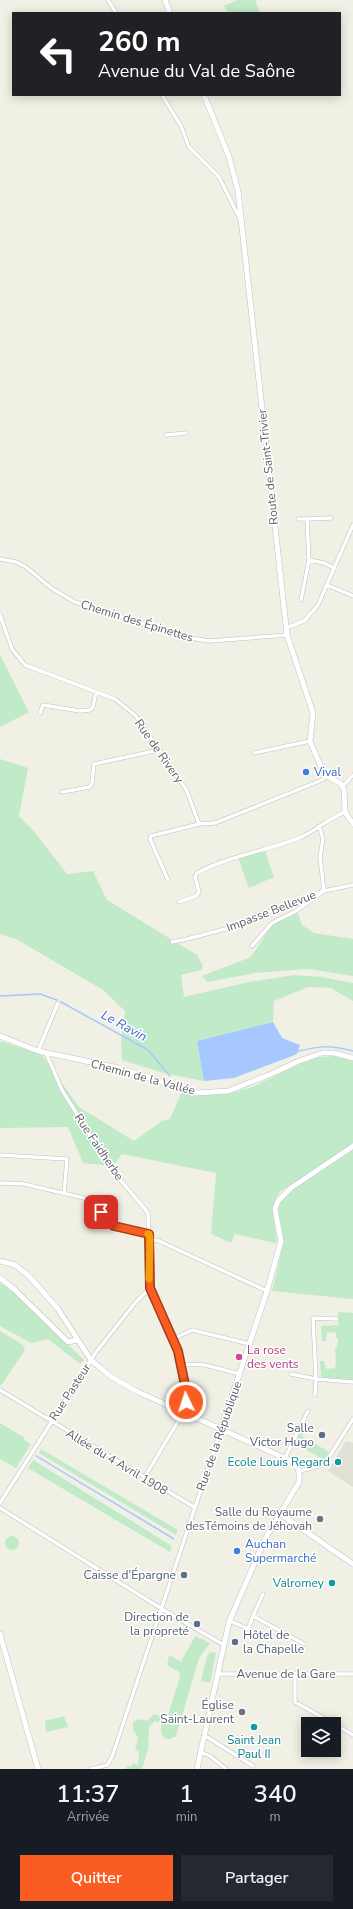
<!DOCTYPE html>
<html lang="fr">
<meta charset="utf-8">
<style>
:root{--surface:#171b24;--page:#242831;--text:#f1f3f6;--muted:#9ea1a6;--accent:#fa5c22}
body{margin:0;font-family:"Nunito Sans",sans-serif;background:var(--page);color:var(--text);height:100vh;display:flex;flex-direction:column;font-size:15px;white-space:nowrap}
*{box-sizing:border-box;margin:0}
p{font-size:13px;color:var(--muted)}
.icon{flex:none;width:22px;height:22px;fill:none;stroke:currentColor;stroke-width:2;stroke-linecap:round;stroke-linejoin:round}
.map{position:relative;height:1769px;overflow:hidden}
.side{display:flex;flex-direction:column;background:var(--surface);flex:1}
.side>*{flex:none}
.hud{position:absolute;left:12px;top:12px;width:329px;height:84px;border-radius:0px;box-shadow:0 2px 10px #0003;background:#202124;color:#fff;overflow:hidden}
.fabs{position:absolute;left:301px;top:1717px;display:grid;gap:8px}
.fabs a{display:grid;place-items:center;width:40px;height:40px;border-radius:0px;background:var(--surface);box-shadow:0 2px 10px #0003;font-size:20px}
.pin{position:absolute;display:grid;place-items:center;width:34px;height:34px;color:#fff;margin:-17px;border-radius:8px;box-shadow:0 2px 6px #0006}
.me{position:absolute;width:44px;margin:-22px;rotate:356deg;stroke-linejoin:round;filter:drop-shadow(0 0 3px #0008)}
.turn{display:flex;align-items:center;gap:14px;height:84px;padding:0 20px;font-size:18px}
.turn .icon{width:52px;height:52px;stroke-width:2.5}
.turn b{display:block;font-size:28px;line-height:34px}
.eta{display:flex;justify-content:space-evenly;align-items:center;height:68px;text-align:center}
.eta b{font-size:24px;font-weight:600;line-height:28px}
.button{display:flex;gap:8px;margin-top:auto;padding:8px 20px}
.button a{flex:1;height:46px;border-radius:0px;background:var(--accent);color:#fff;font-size:16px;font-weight:600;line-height:46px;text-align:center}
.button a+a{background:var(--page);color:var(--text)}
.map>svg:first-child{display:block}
.education{fill:#e1e0d4}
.green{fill:#c0eac8}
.water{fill:#a7c8ff}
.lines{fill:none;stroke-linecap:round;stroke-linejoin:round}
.stream{stroke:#a7c8ff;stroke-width:1.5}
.street-casing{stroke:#bdbec5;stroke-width:4.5}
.secondary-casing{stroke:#c0c1c9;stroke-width:6}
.street{stroke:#fff;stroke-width:3.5}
.secondary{stroke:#fff;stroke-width:5}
.route-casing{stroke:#a23c16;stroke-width:10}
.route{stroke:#fa5c22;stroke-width:7}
.slow{stroke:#f59e0b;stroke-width:7}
.shop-dot{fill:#3f7fe0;stroke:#fff;stroke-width:1.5}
.hotel-dot{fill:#d1479c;stroke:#fff;stroke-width:1.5}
.service-dot{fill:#5c6f8a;stroke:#fff;stroke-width:1.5}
.culture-dot{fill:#0f9aa8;stroke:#fff;stroke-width:1.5}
.worship-dot{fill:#6b7280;stroke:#fff;stroke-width:1.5}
.labels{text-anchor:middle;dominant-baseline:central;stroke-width:3;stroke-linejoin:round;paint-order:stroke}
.street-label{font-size:12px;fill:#5d5f67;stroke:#fff}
.shop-label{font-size:12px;fill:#366cbe;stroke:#fff;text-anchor:start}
.hotel-label{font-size:12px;fill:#b23c85;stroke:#fff;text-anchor:start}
.service-label{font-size:12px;fill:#4e5e75;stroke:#fff;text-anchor:end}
.culture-label{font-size:12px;fill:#0d838f;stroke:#fff;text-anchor:end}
.worship-label{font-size:12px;fill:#5b616d;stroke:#fff;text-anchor:end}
.water-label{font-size:13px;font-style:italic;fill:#3c68cf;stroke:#fff}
</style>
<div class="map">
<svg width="353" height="1769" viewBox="0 0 353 1769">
<rect width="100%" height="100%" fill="#f1f0e5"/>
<path class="education" d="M346,1441L353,1443V1487L328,1471Z"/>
<path class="green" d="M237,0H255L260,13H228L224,6Z
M0,655L29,712L0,727Z
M0,759L28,768L19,816L33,830L67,874L93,871L107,900L197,955L203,966L201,970L181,975L184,997L249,982L294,975L321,977L353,983V1001L331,988L308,987L274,1001L273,1022L197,1041L204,1081L163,1073L122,1060L121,1041L125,1011L103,990L16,939L0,934Z
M265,851L274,877L249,888L238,858Z
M298,913L302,925L314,933L353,939V976L308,969L255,973L208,982L202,976L251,957L272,925Z
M0,1041L42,1055L79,1107L134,1141L162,1121L170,1119L182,1091L228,1094L252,1087L313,1058L333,1056L353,1061V1144L281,1191C268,1206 275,1223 277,1241L275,1243L235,1234L231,1243L211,1234L216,1173L122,1154L113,1166L83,1163L68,1127L0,1128Z
M353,1150V1299L272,1291L284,1241L278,1209L282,1199L293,1189Z
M0,1283C27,1298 60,1337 84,1360L80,1364L48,1339L31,1343L0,1326Z
M338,1312L353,1313V1380L323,1378L321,1376L320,1361H324L326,1369L335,1368L336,1363L335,1349H337L336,1346L338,1345V1338H336V1333L333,1332L327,1333L326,1341H322L321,1326L339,1325Z
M0,1331L23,1345L25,1350L0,1387Z
M0,1423L25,1438L24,1440L31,1444L16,1468L0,1459Z
M303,1428L305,1430L302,1436L329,1452L324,1460L295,1443Z
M41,1449L178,1530L176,1535L39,1453Z
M33,1460L172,1546L170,1552L28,1468Z
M5 1543a7 7 0 1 1 14 0a7 7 0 1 1-14 0Z
M195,1636L210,1643L199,1658L176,1736L170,1739L164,1738L161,1732V1723L155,1721L149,1727L148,1749L142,1769H126L127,1765L132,1767V1763L138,1765L139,1751L135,1750L138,1738L133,1730V1722L138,1719L148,1721L153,1714L167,1718L180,1677L179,1672L167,1665L169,1655L181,1662Z
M211,1652L216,1653L210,1683L201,1681L207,1656Z
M64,1716L68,1727L46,1732L45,1721Z"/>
<path class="water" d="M273,1022L282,1038L300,1045L297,1054L234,1078L204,1081L197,1041Z
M36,1455L174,1538V1540L35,1456Z"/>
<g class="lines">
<path class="stream" d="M0,996L40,994L57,1000
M61,1002L148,1050L170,1076
M298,1051C322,1046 329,1045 353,1051"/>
<g class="street-casing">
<path id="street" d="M108,0L116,13
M162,95L181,126L189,147L219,177L241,221
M166,435L186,433
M331,518L307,519L309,560L324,563L334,568
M298,519H307
M0,559L16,562L26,567L51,588L75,602L184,637L209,641L287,635
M327,585L353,596
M301,600L309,560
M0,615L12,649L25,665L115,699L136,716L187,791L199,824L215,823L322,780L327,776
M286,628L304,621L318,605L353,525
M40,713L43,705L80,711L90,710L93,707L96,692
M254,753L310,741
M342,787L353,775
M62,792L90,787L92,783L94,764L159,750
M168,880L150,839L151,836L199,824
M179,902L196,896L199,892L195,877L197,873C229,856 266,851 299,838C316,831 329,818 345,812
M172,942L183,940L237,926L254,917L324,891L320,857L323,839L319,826
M252,946L272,923L296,911L324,891L353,885
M38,1051L58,1003
M46,1053L62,1090L111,1169L145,1209L148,1214L150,1288L178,1351L186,1390V1402L183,1413L144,1478
M0,1155L67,1159L64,1194
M0,1183L24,1184L84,1198L92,1202L113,1226L149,1235
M150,1239L159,1241L267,1291
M173,1339L192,1330L250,1344
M182,1364L205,1365L240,1374
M291,1374L316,1379L353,1382
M0,1390L194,1507
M315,1395L316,1379L313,1318L337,1319
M285,1458L308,1411
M300,1471L322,1465L326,1462L353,1419
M0,1503L96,1352L135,1303L150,1288
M0,1508L162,1609L224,1645
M253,1616L263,1594
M230,1621L249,1629
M248,1629L253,1616L304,1644
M295,1673V1702L334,1724
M218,1674H353
M334,1724L353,1735
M204,1735L253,1766
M200,1752L210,1756L226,1769
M91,1769L107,1765L112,1757L221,1429"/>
</g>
<g class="secondary-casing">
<path id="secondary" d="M165,0L170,13
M204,95L229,157L238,191L287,635L313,713L310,741L324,774L341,784L344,790L345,812L353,824
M0,1036L38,1051L119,1068L196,1093L228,1091L271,1074L299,1061L322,1053H334L353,1058
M0,1261L15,1265L29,1276L58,1309L91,1360L110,1376L136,1391L287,1459C298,1465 300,1469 299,1482L265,1539L229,1622L197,1769
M0,1278L14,1289L68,1342L77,1340
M221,1429L267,1291L281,1241L275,1209L278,1201L291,1188L353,1146
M279,1513L353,1564
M0,1634L38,1769"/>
</g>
<use href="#street" class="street"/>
<use href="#secondary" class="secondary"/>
</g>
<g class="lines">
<g class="route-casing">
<path id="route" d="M101,1212L114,1226L149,1234L150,1288L178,1351L186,1390V1402"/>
</g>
<use href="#route" class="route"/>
<path class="slow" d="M148,1234H149L150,1239L149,1279"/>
</g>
<g class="shop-dot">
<circle cx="306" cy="772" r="4"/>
<circle cx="237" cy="1551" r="4"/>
</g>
<circle class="hotel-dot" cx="239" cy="1357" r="4"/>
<g class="service-dot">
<circle cx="322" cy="1435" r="4"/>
<circle cx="184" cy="1575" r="4"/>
<circle cx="197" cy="1624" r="4"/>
<circle cx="235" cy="1642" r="4"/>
</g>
<g class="culture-dot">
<circle cx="338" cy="1462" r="4"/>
<circle cx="332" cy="1583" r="4"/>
<circle cx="254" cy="1727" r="4"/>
</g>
<g class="worship-dot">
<circle cx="320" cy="1519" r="4"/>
<circle cx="242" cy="1712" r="4"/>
</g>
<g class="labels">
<g class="street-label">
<text transform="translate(268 467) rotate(-96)">Route de Saint-Trivier</text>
<text transform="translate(137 621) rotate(17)">Chemin des Épinettes</text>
<text transform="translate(159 751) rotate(55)">Rue de Rivery</text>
<text transform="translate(271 911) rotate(-21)">Impasse Bellevue</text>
<text transform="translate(143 1077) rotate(15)">Chemin de la Vallée</text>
<text transform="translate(99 1147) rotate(56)">Rue Faidherbe</text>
<text transform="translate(70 1392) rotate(-57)">Rue Pasteur</text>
<text transform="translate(219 1436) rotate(-71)">Rue de la République</text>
<text transform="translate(117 1462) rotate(31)">Allée du 4 Avril 1908</text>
<text x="286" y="1674">Avenue de la Gare</text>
</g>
<g class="shop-label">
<text x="314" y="772">Vival</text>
<text x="245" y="1544">Auchan<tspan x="245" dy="14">Supermarché</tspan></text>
</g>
<g class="hotel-label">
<text x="247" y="1350">La rose<tspan x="247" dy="14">des vents</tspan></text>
</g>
<g class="service-label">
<text x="314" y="1428">Salle<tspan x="314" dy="14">Victor Hugo</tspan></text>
<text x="176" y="1575">Caisse d'Épargne</text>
<text x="189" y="1617">Direction de<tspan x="189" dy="14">la propreté</tspan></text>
<text x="243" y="1635" text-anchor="start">Hôtel de<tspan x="243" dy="14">la Chapelle</tspan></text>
</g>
<g class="culture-label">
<text x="330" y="1462">Ecole Louis Regard</text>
<text x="324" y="1583">Valromey</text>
<text x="254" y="1740" text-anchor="middle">Saint Jean<tspan x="254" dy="14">Paul II</tspan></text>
</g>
<g class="worship-label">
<text x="312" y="1512">Salle du Royaume<tspan x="312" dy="14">desTémoins de Jéhovah</tspan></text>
<text x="234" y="1705">Église<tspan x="234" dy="14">Saint-Laurent</tspan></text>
</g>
<g class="water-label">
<text transform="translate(124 1026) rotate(29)">Le Ravin</text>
</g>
</g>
</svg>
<div class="fabs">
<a><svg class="icon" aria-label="layers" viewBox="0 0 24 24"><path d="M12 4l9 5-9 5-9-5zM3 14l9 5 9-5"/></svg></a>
</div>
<div class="pin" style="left:101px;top:1212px;background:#d93025"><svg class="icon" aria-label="arrive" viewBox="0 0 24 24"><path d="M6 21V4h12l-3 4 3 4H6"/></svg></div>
<svg class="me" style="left:186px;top:1402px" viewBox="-20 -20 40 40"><circle r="17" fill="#fa5c22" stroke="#fff" stroke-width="3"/><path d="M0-11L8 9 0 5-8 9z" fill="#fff"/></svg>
<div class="hud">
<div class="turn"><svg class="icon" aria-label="left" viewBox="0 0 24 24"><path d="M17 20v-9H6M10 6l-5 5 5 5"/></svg><div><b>260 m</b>Avenue du Val de Saône</div></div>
</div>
</div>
<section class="side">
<div class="eta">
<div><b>11:37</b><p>Arrivée</p></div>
<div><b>1</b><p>min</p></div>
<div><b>340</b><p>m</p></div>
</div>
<div class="button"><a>Quitter</a><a>Partager</a></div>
</section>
